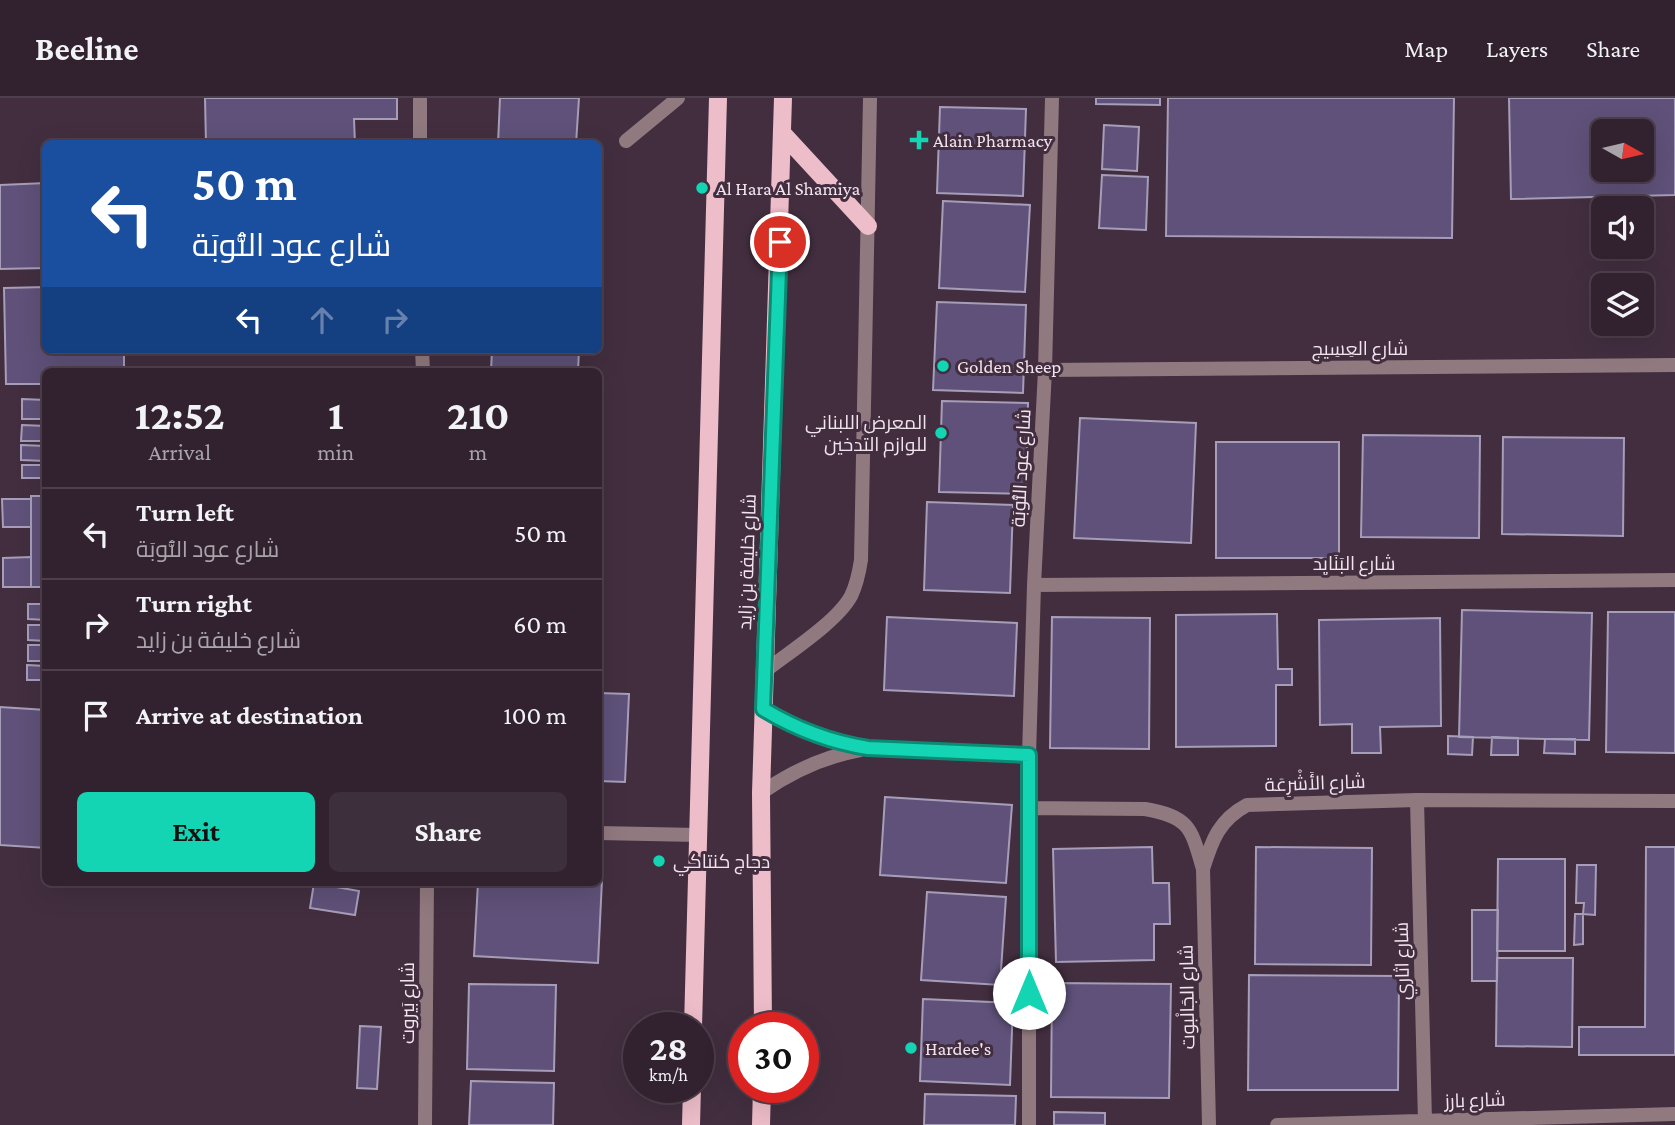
<!DOCTYPE html>
<meta charset="utf-8">
<style>
:root{--surface:#32222f;--page:#3d2f3b;--text:#f1f3f6;--muted:#a8a4aa;--line:#4d3f4b;--accent:#13d5b3}
body{margin:0;font-family:"Crimson Pro",Cairo,serif;background:var(--page);color:var(--text);height:100vh;display:flex;flex-direction:column;font-size:26px;white-space:nowrap}
*{box-sizing:border-box;margin:0}
p{font-size:23px;color:var(--muted)}
.icon{flex:none;width:38px;height:38px;fill:none;stroke:currentColor;stroke-width:2;stroke-linecap:round;stroke-linejoin:round}
.map{position:relative;flex:1;overflow:hidden}
.side{position:absolute;left:42px;top:270px;width:560px;height:518px;display:flex;flex-direction:column;background:var(--surface);border-radius:10px;box-shadow:0 7px 28px #0002,0 0 0 2px var(--line)}
.side>*{flex:none}
.banner{position:absolute;left:42px;top:42px;width:560px;height:214px;border-radius:10px;box-shadow:0 7px 28px #0002,0 0 0 2px var(--line);background:#1a4fa0;color:#fff;overflow:hidden}
.needle{width:46px;rotate:98deg}
.tools{position:absolute;left:1591px;top:21px;display:grid;gap:14px}
.tools a{display:grid;place-items:center;width:63px;height:63px;border-radius:10px;background:var(--surface);box-shadow:0 7px 28px #0002,0 0 0 2px var(--line);font-size:35px}
.speed{position:absolute;left:623px;top:914px;display:flex;gap:14px;font-size:35px;font-weight:700;text-align:center}
.speed>*{display:grid;place-content:center;width:91px;height:91px;border-radius:50%;background:var(--surface);box-shadow:0 7px 28px #0002,0 0 0 2px var(--line);line-height:1}
.speed small{font-size:18px;font-weight:400}
.speed .limit{border:10px solid #d22;background:#fff;color:#111}
.pin{position:absolute;display:grid;place-items:center;width:60px;height:60px;color:#fff;margin:-30px;border:4px solid #fff;border-radius:50%;box-shadow:0 2px 7px #0007}
.me{position:absolute;width:77px;margin:-38px;rotate:0deg;stroke-linejoin:round;filter:drop-shadow(0 0 5px #0008)}
.turn{display:flex;align-items:center;gap:24px;height:147px;padding:0 35px;font-size:32px}
.turn .icon{width:91px;height:91px;stroke-width:2.5}
.turn b{display:block;font-size:49px;line-height:60px}
.lanes{display:flex;align-items:center;height:66px;padding:0 35px;background:#0003;justify-content:center;gap:35px;direction:ltr}
.lanes .off{opacity:.35}
.eta{display:flex;justify-content:space-evenly;align-items:center;height:119px;text-align:center}
.eta b{font-size:42px;font-weight:700;line-height:49px}
.primary-button{display:flex;gap:14px;margin-top:auto;padding:14px 35px}
.primary-button a{flex:1;height:80px;border-radius:10px;background:var(--accent);color:#111;font-size:28px;font-weight:700;line-height:80px;text-align:center}
.primary-button a+a{background:var(--page);color:var(--text)}
ul{padding:0;list-style:none}
li{display:flex;align-items:center;gap:21px;height:91px;padding:0 35px;border-top:2px solid var(--line)}
li div{flex:1}
li b{display:block;font-size:26px}
li em{font-style:normal}
header{display:flex;align-items:center;gap:42px;box-sizing:border-box;height:98px;padding:0 35px;background:var(--surface);border-bottom:2px solid var(--line)}
header strong{font-size:33px}
nav{display:flex;gap:38px;margin-inline-start:auto;font-size:24px}
.map>svg:first-child{display:block}
.building{fill:#5f5179;stroke:#a69db9;stroke-width:2;fill-rule:evenodd}
.lines{fill:none;stroke-linecap:round;stroke-linejoin:round}
.lane{stroke:#917a7f;stroke-width:14}
.street{stroke:#917a7f;stroke-width:14}
.primary{stroke:#edbdc9;stroke-width:18}
.route-casing{stroke:#0c8a74;stroke-width:18}
.route{stroke:#13d5b3;stroke-width:12}
.poi-dot{fill:#13d5b3;stroke:#422e3f;stroke-width:2.5}
.labels{text-anchor:middle;dominant-baseline:central;stroke-width:6;stroke-linejoin:round;paint-order:stroke}
.poi-label{font-size:19px;fill:#f2e4ef;stroke:#422e3f;text-anchor:start}
.street-label{font-size:19px;fill:#f2e4ef;stroke:#422e3f}
</style>
<header>
<strong>Beeline</strong>
<nav><a>Map</a><a>Layers</a><a>Share</a></nav>
</header>
<div class="map">
<svg width="1675" height="1027" viewBox="0 0 1675 1027">
<rect width="100%" height="100%" fill="#422e3f"/>
<path class="building" d="M205,0H397V21H354L355,46H206Z
M500,0H579L576,46H498Z
M1096,0H1160V7L1096,6Z
M1168,0H1454L1452,140L1166,138Z
M1509,0H1675V97L1511,101ZM1603,33H1642V72H1603Z
M940,9L1026,11L1023,98L937,95Z
M1104,27L1139,29L1137,73L1102,71Z
M1102,77L1148,79L1146,132L1099,130Z
M46,85V170L0,171V87Z
M943,103L1030,107L1025,194L939,190Z
M46,189V252H124V273H46V286H6L4,190Z
M937,204L1026,207L1023,295L933,292Z
M234,252H382V254L234,255Z
M492,252H579L578,273H491Z
M22,301L46,302V321H22Z
M942,303L1028,305L1026,396L939,394Z
M1080,320L1196,325L1191,445L1074,440Z
M22,327L46,328V343H21Z
M1363,337L1480,338L1479,440L1361,439Z
M1503,339L1624,340L1623,438L1502,436Z
M1216,344H1339V460H1216Z
M21,347L46,348L45,363L21,362Z
M22,367H45V380H22Z
M31,398H46V489H31Z
M2,401H31V429H3Z
M927,404L1013,407L1010,495L924,492Z
M31,459V489H3V460Z
M28,506H46V522L28,521Z
M1462,512L1592,515L1589,642L1459,639Z
M1608,514H1675V655L1606,654Z
M1277,516L1278,571H1292V587H1276V648L1176,649V517Z
M887,519L1017,525L1014,598L884,592Z
M1052,519L1150,520L1149,651L1050,650Z
M1440,520L1441,628L1380,629L1381,655H1352V626L1320,627L1319,522Z
M28,527H46V543L28,542Z
M28,547H46V563H28Z
M27,567L46,568V582H27Z
M598,595L629,596L625,684L598,683Z
M0,609L46,612V750L0,747Z
M1448,638L1473,639L1472,657L1448,656Z
M1492,639L1518,640V657H1491Z
M1545,641H1575V656L1544,655Z
M885,699L1012,707L1006,785L880,777Z
M1152,749L1153,785H1169L1170,826H1154V862L1056,864L1053,751Z
M1256,749L1372,750L1371,867L1255,866Z
M1646,749H1675V957H1579V929H1645Z
M1498,761H1565V853H1497Z
M1577,767H1596L1595,817L1583,816L1584,805H1576Z
M598,782H602L598,865L474,858L478,784H598Z
M314,785L359,793L355,817L310,810Z
M927,794L1006,799L1000,887L921,882Z
M1472,812H1498L1497,883H1472Z
M1575,816H1583V846L1574,847Z
M1497,860H1573L1572,949L1496,948Z
M1249,877L1399,878L1398,992H1248Z
M1052,885L1171,886L1169,1000L1051,999Z
M469,886L556,887L554,973L467,971Z
M923,901L1013,905L1010,987L920,983Z
M360,928L381,929L377,991L357,990Z
M471,983L554,985L553,1027H469Z
M925,996L1016,998L1015,1027H924Z
M1054,1014L1105,1015V1027H1054Z"/>
<g class="lines">
<path class="lane" d="M626,43L678,0
M764,574C788,555 837,524 851,498C857,486 859,475 861,462L870,0"/>
<path class="street" d="M420,0V46
M422,252L423,273
M1045,272L1675,267
M1034,487L1675,482
M763,611C796,631 830,644 868,650L1029,658
M761,695C791,674 823,659 860,652
M1417,702L1425,1023
M1028,710L1145,711C1190,719 1191,730 1203,771L1209,1027
M598,735L698,737
M1203,771C1212,742 1219,722 1247,707L1417,702L1675,703
M425,1027L427,784
M1029,1027V658L1034,487L1045,272L1052,0
M1277,1027L1675,1016"/>
<path class="primary" d="M784,37L868,128
M693,929L718,0
M763,929L761,695L783,0
M691,1027L692,989
M761,1027L762,989"/>
</g>
<g class="lines">
<g class="route-casing">
<path id="route" d="M780,144L763,611C796,631 830,644 868,650L1029,657V895"/>
</g>
<use href="#route" class="route"/>
</g>
<g class="poi-dot">
<path d="M915.5 31.5h7v7h7v7h-7v7h-7v-7h-7v-7h7z"/>
<circle cx="702" cy="90" r="7"/>
<circle cx="943" cy="268" r="7"/>
<circle cx="941" cy="335" r="7"/>
<circle cx="659" cy="763" r="7"/>
<circle cx="911" cy="950" r="7"/>
</g>
<g class="labels">
<g class="poi-label">
<text x="933" y="42">Alain Pharmacy</text>
<text x="716" y="90">Al Hara Al Shamiya</text>
<text x="957" y="268">Golden Sheep</text>
<text x="927" y="324" text-anchor="end">المعرض اللبناني<tspan x="927" dy="22">للوازم التدخين</tspan></text>
<text x="673" y="763">دجاج كنتاكي</text>
<text x="925" y="950">Hardee's</text>
</g>
<g class="street-label">
<text x="1360" y="250">شارع العِسِيج</text>
<text transform="translate(1021 370) rotate(-87)">شارع عود التُّوبَة</text>
<text transform="translate(747 464) rotate(-88)">شارع خليفة بن زايد</text>
<text x="1354" y="465">شارع البَنَايِد</text>
<text transform="translate(1315 685) rotate(-2)">شارع الأَشْرِعَة</text>
<text transform="translate(1402 863) rotate(-91)">شارع اثاري</text>
<text transform="translate(1187 899) rotate(-91)">شارع الجَالْبوت</text>
<text transform="translate(407 905) rotate(-90)">شارع بَيروت</text>
<text transform="translate(1475 1002) rotate(-2)">شارع بارز</text>
</g>
</g>
</svg>
<div class="tools">
<a><svg class="needle" viewBox="-14 -14 28 28"><path d="M0-13l5 13h-10z" fill="#e53935"/><path d="M0 13l5-13h-10z" fill="#a8a4aa"/></svg></a>
<a><svg class="icon" aria-label="sound" viewBox="0 0 24 24"><path d="M4 9h4l5-4v14l-5-4H4zM17 9q2 3 0 6"/></svg></a>
<a><svg class="icon" aria-label="layers" viewBox="0 0 24 24"><path d="M12 4l9 5-9 5-9-5zM3 14l9 5 9-5"/></svg></a>
</div>
<div class="speed"><div>28<small>km/h</small></div><div class="limit">30</div></div>
<div class="pin" style="left:780px;top:144px;background:#d93025"><svg class="icon" aria-label="arrive" viewBox="0 0 24 24"><path d="M6 21V4h12l-3 4 3 4H6"/></svg></div>
<svg class="me" style="left:1029px;top:895px" viewBox="-20 -20 40 40"><circle r="19" fill="#fff"/><path d="M0-13L10 11 0 6-10 11z" fill="#13d5b3"/></svg>
<div class="banner">
<div class="turn"><svg class="icon" aria-label="left" viewBox="0 0 24 24"><path d="M17 20v-9H6M10 6l-5 5 5 5"/></svg><div><b>50 m</b>شارع عود التُّوبَة</div></div>
<div class="lanes"><svg class="icon" aria-label="left" viewBox="0 0 24 24"><path d="M17 20v-9H6M10 6l-5 5 5 5"/></svg><svg class="icon off" aria-label="ahead" viewBox="0 0 24 24"><path d="M12 20V5M6 11l6-6 6 6"/></svg><svg class="icon off" aria-label="right" viewBox="0 0 24 24"><path d="M7 20v-9h11M14 6l5 5-5 5"/></svg></div>
</div>
<section class="side">
<div class="eta">
<div><b>12:52</b><p>Arrival</p></div>
<div><b>1</b><p>min</p></div>
<div><b>210</b><p>m</p></div>
</div>
<ul>
<li><svg class="icon" aria-label="left" viewBox="0 0 24 24"><path d="M17 20v-9H6M10 6l-5 5 5 5"/></svg><div><b>Turn left</b><p>شارع عود التُّوبَة</p></div><em>50 m</em></li>
<li><svg class="icon" aria-label="right" viewBox="0 0 24 24"><path d="M7 20v-9h11M14 6l5 5-5 5"/></svg><div><b>Turn right</b><p>شارع خليفة بن زايد</p></div><em>60 m</em></li>
<li><svg class="icon" aria-label="arrive" viewBox="0 0 24 24"><path d="M6 21V4h12l-3 4 3 4H6"/></svg><div><b>Arrive at destination</b></div><em>100 m</em></li>
</ul>
<div class="primary-button"><a>Exit</a><a>Share</a></div>
</section>
</div>
